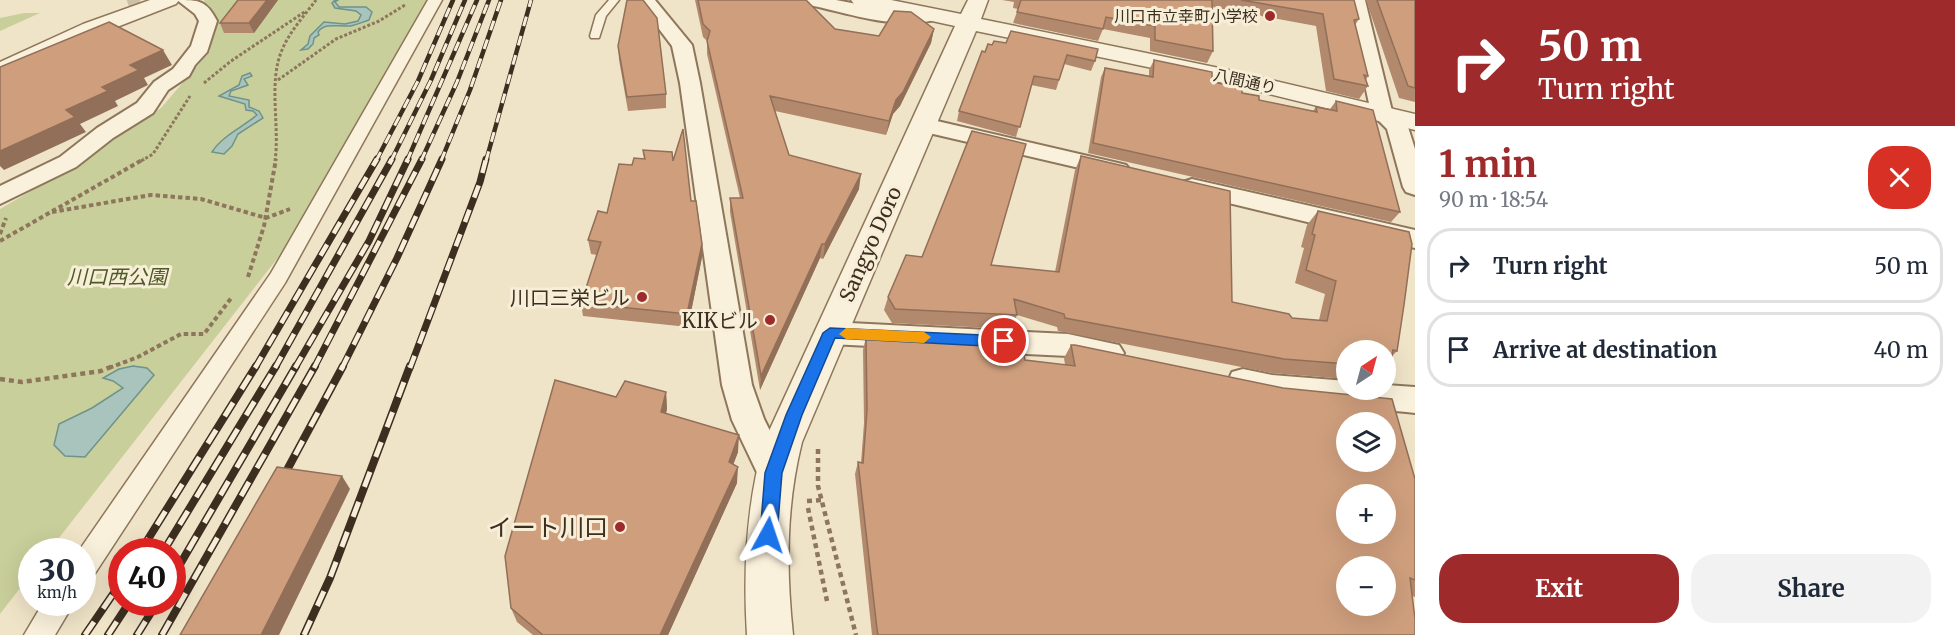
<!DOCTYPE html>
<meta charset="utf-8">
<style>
:root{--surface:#fff;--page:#f2f2f3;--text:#1f2937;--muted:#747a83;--line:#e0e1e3;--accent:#9e2a2b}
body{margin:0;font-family:Merriweather,"Noto Sans JP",serif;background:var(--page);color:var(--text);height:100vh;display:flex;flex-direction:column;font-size:22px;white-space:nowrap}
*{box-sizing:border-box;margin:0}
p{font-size:20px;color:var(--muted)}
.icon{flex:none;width:33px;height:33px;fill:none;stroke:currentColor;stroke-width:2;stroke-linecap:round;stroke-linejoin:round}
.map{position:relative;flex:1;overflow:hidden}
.drawer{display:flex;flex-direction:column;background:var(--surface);width:540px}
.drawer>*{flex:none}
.guide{background:#9e2a2b;color:#fff;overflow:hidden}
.needle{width:39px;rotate:36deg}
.tools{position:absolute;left:1336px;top:340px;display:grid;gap:12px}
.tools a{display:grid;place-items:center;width:60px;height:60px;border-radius:50%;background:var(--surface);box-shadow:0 6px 24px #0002;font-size:30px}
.speed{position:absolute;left:18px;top:538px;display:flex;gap:12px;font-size:30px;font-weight:700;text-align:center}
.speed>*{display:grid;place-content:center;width:78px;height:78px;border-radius:50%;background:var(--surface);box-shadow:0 6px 24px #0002;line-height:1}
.speed small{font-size:15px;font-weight:400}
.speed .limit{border:9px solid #d22;background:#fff;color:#111}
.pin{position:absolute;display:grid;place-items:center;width:51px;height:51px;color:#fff;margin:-26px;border:3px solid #fff;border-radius:50%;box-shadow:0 2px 6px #0007}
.me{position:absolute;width:66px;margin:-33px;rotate:5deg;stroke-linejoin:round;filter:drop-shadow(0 0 4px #0008)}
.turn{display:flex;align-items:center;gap:21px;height:126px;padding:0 24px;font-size:27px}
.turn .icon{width:78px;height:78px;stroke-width:2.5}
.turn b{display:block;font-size:42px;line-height:51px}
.round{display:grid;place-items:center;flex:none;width:63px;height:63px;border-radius:24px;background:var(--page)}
.overview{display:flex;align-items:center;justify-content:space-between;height:102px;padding:0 24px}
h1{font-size:36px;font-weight:700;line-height:45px;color:var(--accent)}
.cta{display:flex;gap:12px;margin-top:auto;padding:12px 24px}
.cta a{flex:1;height:69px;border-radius:24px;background:var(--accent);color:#fff;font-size:24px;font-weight:700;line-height:69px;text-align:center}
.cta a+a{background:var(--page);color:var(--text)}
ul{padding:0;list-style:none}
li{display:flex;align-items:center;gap:18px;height:75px;margin:0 12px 9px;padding:0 12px;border:3px solid var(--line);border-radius:24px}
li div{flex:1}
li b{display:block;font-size:22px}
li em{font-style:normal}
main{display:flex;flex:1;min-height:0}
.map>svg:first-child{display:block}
.green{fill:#c9cf9b}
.water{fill:#a9c4bc;stroke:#6f938a;stroke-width:1.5}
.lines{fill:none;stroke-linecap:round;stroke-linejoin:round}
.tertiary-tunnel{stroke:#ccc0a6;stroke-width:24;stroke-dasharray:24 12;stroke-linecap:butt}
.service-casing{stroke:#8d765c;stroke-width:3}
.pedestrian-casing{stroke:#8d765c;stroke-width:3}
.minor-casing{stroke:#8d765c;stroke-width:4}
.tertiary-casing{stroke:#8d765c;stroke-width:3}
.path-far2{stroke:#8d765c;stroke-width:3;stroke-dasharray:3 2;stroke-linecap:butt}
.path-far1{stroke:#8d765c;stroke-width:4;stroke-dasharray:4.5 3;stroke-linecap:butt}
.path{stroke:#8d765c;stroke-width:4.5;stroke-dasharray:5 4;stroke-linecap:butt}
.service{fill:#faf1dc;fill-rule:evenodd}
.pedestrian{fill:#faf1dc;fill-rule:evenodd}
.minor{fill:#faf1dc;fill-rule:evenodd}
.tertiary{fill:#faf1dc;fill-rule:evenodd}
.rail-far2-casing{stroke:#3d2e20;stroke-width:4.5}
.rail-far1-casing{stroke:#3d2e20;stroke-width:7}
.rail-casing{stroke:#3d2e20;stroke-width:8}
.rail-far2{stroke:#f7eed8;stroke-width:3;stroke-dasharray:10;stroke-linecap:butt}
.rail-far1{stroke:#f7eed8;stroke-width:4.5;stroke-dasharray:13;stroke-linecap:butt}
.rail{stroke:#f7eed8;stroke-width:5;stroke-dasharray:16;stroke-linecap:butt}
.wall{fill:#b2896c}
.shaded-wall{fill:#916f58}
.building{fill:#cf9f7d;stroke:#916f58;stroke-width:1.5;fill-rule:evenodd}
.route{fill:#1a73e8;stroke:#114b97;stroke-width:1.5}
.slow{fill:#f59e0b}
.poi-dot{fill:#9e2a2b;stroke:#f7eed8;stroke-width:2}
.labels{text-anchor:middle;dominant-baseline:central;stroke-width:6;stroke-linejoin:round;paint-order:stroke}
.far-poi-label{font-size:16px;fill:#3d2e20;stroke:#f7eed8;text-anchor:end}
.far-street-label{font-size:16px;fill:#3d2e20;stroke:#f7eed8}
.street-label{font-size:20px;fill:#3d2e20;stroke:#f7eed8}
.park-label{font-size:20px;font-style:italic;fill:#4d5a26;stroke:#f7eed8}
.poi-label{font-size:20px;fill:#3d2e20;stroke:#f7eed8;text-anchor:end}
.near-poi-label{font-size:24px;fill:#3d2e20;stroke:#f7eed8;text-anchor:end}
</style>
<main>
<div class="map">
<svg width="1415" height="635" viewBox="0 0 1415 635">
<rect width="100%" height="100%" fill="#f0e4c8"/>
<path class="green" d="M204,0H430L294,237L48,552H32L31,574L0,614V209L76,165L161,108L210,51Z
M24,13H40L0,31V18Z"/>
<path class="water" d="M335,0H338L335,2L339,7H366L372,12L369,20C363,22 356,25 350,26C338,27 325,22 318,32L319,35L314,38L313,44L308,49L301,50L308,44L310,36L324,22L345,24L358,21L361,15L356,11L335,8L332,3Z
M250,73L252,76L244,79L248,85L231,91L229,96L249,100V107L259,111L263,118L238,134L232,146L224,154L212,152C222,136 243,127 257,115L253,111L246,110L245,104L219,96L239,85L242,76Z
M133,366L147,368L154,375L85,457L65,456L54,445L59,424L92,408L123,388L113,381L103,378L119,369Z"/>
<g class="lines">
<path class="tertiary-tunnel" d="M128,4L140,0"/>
<g class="service-casing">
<path id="service" d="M609,0H619L606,16L599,38H591L590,36L596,15Z"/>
</g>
<g class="pedestrian-casing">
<path id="pedestrian" d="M428,0H442L285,283L92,578L82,582V552H78L271,273Z
M43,603H74L55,635H24Z"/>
</g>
<g class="minor-casing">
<path id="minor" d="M177,0C199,0 206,0 217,21L207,52L195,65L189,76L168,90L153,113L113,138L76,167L0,204V186L60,157L97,128L137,103L154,82L173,69L191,46L199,21L195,14Z
M637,0H655L692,45L700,83L752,385L764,419L791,473L786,483L774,488L762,483L732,420L722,385L680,83L672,46Z
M800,0H836L898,12H934L936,16L934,20C893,30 849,13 809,5L803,4Z
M1347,0H1365L1392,111L1408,127L1415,149V195L1406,192L1403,187L1387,129L1371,113Z
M924,118L1118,163L1126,165L1130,170L1126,175L1118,177L916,130L913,125L916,120Z
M1192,179L1415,230V248L1183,192L1180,187L1183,182Z
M830,322L1068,334L1119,345L1124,353L1119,361L1109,364L1068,356L830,344L820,341L815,333L820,325Z
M1243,369L1272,375L1347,381V390H1386V385L1415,387V413C1359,407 1285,407 1232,390L1228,381L1232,372Z"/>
</g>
<g class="tertiary-casing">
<path id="tertiary" d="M150,0H179L176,4L99,34L0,78V62L83,24Z
M851,0H891L961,14L968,0H988L981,19L1224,69L1415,114V130L1224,83L976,31L802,442C786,506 786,569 793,635H747C743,569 746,506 764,442L955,26L854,4Z"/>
</g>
<path class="path-far2" d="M278,80L336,39L379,21L405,5
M204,83L231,61L306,11
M141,161L153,154L190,96
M275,161C280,126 268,82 282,50C290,31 304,16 316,0"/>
<path class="path-far1" d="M52,212L151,195L201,199L266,218L290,209
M0,234L6,218
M0,241L144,159
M248,277L264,226L276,159
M109,368L138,357L181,334H204L232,297"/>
<path class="path" d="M0,379L22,382L101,371L113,366
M818,449V486L856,635
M807,501L822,500
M808,508L827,601"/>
<use href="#service" class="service"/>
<use href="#pedestrian" class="pedestrian"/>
<use href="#minor" class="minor"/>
<use href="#tertiary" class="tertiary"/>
<g class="rail-far2-casing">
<path id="rail-far2" d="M376,161L418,81L453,0
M391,161L431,80L465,0
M407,161L477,0
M421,161L457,82L489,0
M441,161L470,90L501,0
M486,161L531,0"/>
</g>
<g class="rail-far1-casing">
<path id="rail-far1" d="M255,368L377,159
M275,368L392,159
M295,368L369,241L408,159
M314,368L422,159
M342,368L397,258L442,159
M410,368L480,182L486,159"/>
</g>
<g class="rail-casing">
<path id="rail" d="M280,483L343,366
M140,552L256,366
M163,552L276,366
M172,578L296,366
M85,635L122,581
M108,635L129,603
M137,635L157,603
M162,635L315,366
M304,635L330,578L410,366"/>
</g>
<use href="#rail-far2" class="rail-far2"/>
<use href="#rail-far1" class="rail-far1"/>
<use href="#rail" class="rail"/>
</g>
<path class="wall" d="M278,0L254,33H224L220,23Z
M695,0H806L835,29L879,36L934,29L931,43L900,106L893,114L886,135L775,111L789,155L859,189L823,259L820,258L760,390L730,212V198H740L707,54V41L703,37Z
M1002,0H1354L1359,19L1355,25L1368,76L1366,80L1368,86L1359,99L1326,91L1316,26L1212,7L1213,51L1207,63L1150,51V38L1103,29L1098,41L1013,23L1018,9L1013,8L1014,2Z
M1366,0H1415V102L1399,98Z
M1011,31L1095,61L1091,71L1064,64L1056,90L1031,85L1016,137L957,121L959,111L985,52L992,45L1006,43Z
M618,46L666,94V108L628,111L619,60Z
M1154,60L1242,93L1259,100L1313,111L1316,107L1330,109L1336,101L1400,212L1391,222L1088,153L1101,77L1105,68L1149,76V70Z
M643,150L673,161L691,201L702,244V257L688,327L583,316L581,303L597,255L591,254L588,240L644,159Z
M1081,156L1232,302L1292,318L1319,320L1325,294L1295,283L1304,248L1301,247L1307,225L1318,211L1397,351L1392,356L1389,374L1386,377V351H1347V379L1272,373L1058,331L1057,327L1017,315L1011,329L892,323L884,310L888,297L991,265L1055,272L1075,170Z
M866,337L910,342L911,337L1025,360L1065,365L1064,358L1071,345L1415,479V597L1412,596L1415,635H872L855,474L858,462L861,463L864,423L863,350Z
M666,392L667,409L666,413L738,452L733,465L737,483L668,635H533L517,622L511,608L616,397Z"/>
<path class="shaded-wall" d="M267,0H278L254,33L249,23Z
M934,29L931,43L900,106L893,114L886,135L889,121L896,100Z
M163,50L172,65L144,78L148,85L115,101L118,106L80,124L86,132L4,170L0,166V151L102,87L130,65Z
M861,174L859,189L823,259L825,244Z
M702,244V257L688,327L687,314Z
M822,244L820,258L760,390L761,376Z
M666,392L667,409L662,428L661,412Z
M739,435L738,452L728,478L729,462Z
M738,467L737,483L668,635H660Z
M342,476L350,489L279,635H261Z"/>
<path class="building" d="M238,0H267L249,23H220Z
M627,0H643L657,18L666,94L627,97L618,46Z
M698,0H806L835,29L879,36L894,11L911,12L934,29L903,92L896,100L889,121L770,96L789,155L861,174L825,244H822L761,376L730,198H743L707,41L710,31L703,24Z
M1021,0H1212L1213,51L1155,40V26L1106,17L1103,29L1017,12Z
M1241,0H1354L1359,19L1354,20L1368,76L1364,75L1368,86L1334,79L1323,14Z
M1377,0H1415V88L1408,86Z
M109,22L163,50L130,65L139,70L102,87L108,91L66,110L75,117L0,151V67Z
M1011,31L1098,49L1095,61L1067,55L1059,80L1034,76L1020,127L959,111L982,51L985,52L988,44L992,45L994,41L1006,43Z
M1154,60L1212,72V82L1242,88V93L1259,96V100L1317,112L1316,107L1337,111L1336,101L1373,110L1400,212L1093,143L1105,68L1153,77Z
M683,129L691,201H696L702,244L687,314L581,303L601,242L588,240L598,211L607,213L619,164L632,165L634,158L645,159L643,150L672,152L673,161Z
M972,131L1026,144L991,265L1059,272L1081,156L1230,191L1232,302L1289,314L1292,318L1327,321L1336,281L1306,270L1315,235L1312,234L1318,211L1409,232L1412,244L1404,305L1397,351L1393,350L1389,374H1386V351H1347V364L1284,359L1065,318L1064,314L1014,299L1017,315L895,309L888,297L906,255L922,257Z
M866,337L914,342L911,337L1022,342L1025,360L1075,366L1071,345H1075L1283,388L1392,399L1415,479V580L1410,578L1415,619V635H878L877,629L858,462L863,463L867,410ZM1347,423H1386V462H1347ZM1347,495H1386V534H1347ZM1347,567H1386V606H1347Z
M555,380L616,397L625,381L666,392L661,412L739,435L729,462L738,467L660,635H543L511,608L505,556Z
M277,467L342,476L261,635H180Z"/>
<path class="route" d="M830,328L1004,336L1011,341L1004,347L835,338L802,415L782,473L777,535L774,541L768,543L762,541L760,535L765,473L786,415L823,333Z"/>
<path class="slow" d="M846,328L924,332L931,337L924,343L846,339L839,334Z"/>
<g class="poi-dot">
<circle cx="1270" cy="16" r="6"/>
<circle cx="642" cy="297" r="6"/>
<circle cx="770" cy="320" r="6"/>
<circle cx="620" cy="527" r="6"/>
</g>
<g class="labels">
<g class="far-poi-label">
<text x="1258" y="16">川口市立幸町小学校</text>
</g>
<g class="far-street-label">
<text transform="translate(1245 81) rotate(13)">八間通り</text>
</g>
<g class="street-label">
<text transform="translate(870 244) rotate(-66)">Sangyo Doro</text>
</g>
<g class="park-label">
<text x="117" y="276">川口西公園</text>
</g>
<g class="poi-label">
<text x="630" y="297">川口三栄ビル</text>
<text x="758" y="320">KIKビル</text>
</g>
<g class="near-poi-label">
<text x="608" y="527">イート川口</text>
</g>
</g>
</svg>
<div class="tools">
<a><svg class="needle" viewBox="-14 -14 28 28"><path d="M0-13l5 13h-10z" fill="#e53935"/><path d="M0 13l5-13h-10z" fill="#747a83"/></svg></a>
<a><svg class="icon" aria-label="layers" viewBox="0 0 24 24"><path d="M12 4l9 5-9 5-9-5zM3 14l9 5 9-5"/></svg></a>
<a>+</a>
<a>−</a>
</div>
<div class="speed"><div>30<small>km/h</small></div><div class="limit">40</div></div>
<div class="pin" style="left:1004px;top:341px;background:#d93025"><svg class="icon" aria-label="arrive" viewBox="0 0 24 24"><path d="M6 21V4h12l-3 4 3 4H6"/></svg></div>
<svg class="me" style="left:768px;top:535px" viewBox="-20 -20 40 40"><path d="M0-17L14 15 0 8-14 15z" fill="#1a73e8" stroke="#fff" stroke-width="4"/></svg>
</div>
<section class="drawer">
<div class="guide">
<div class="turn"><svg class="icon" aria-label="right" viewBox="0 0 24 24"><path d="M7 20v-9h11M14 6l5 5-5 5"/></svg><div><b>50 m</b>Turn right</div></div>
</div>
<div class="overview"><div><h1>1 min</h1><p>90 m · 18:54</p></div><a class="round" style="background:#d93025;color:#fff"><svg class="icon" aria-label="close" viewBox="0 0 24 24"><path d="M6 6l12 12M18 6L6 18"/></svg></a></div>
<ul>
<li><svg class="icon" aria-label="right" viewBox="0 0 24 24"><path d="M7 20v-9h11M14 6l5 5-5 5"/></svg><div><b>Turn right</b></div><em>50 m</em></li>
<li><svg class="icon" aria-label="arrive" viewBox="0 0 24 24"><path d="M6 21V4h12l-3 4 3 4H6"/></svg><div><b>Arrive at destination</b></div><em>40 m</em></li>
</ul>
<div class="cta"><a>Exit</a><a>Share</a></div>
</section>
</main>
